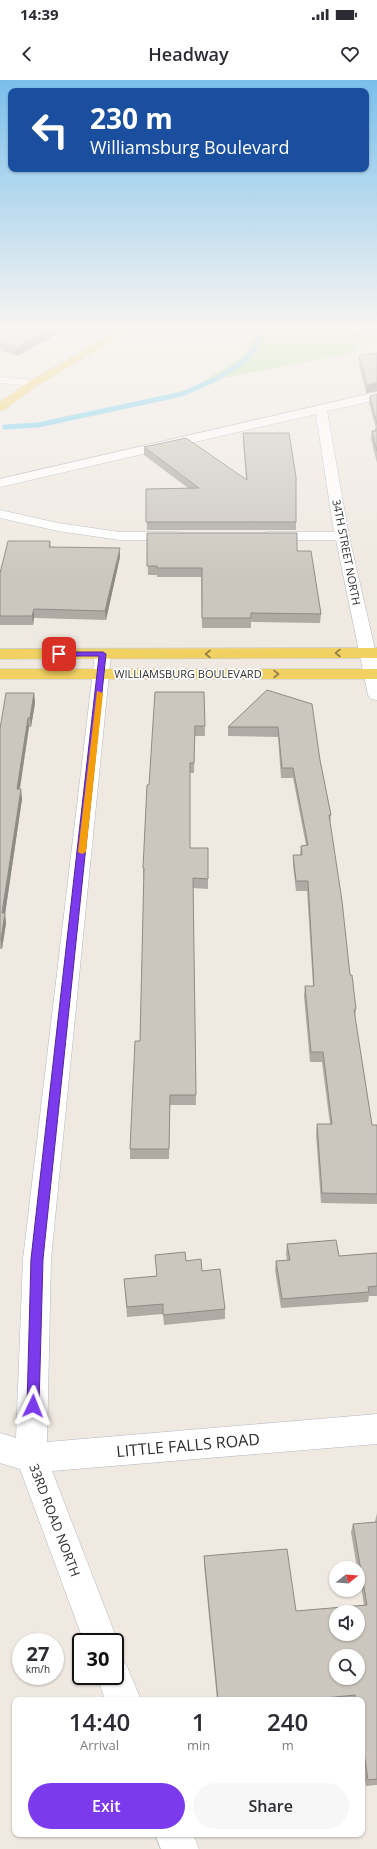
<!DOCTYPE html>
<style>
:root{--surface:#fff;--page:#f7f7f7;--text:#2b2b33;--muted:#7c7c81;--accent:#7c3aed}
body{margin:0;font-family:"Open Sans",sans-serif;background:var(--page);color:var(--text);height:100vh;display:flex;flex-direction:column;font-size:15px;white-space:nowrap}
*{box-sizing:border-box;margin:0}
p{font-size:13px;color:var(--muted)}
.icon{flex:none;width:22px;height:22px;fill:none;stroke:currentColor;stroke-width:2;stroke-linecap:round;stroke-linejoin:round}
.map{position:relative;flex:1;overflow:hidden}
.sheet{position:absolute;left:12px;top:1617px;width:353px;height:140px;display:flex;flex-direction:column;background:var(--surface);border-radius:8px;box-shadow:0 1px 3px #0004}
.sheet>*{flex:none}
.top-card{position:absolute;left:8px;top:8px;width:361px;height:84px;border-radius:8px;box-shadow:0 1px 3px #0004;background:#1a4fa0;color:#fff;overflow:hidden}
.needle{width:26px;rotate:73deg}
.buttons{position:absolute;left:329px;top:1481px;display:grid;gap:8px}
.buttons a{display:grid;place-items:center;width:36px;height:36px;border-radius:50%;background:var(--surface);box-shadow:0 1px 3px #0004;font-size:20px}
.speed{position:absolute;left:12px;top:1553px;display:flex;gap:8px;font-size:20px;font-weight:700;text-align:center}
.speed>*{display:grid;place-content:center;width:52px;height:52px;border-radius:50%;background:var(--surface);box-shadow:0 1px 3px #0004;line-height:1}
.speed small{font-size:10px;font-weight:400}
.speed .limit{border:2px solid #111;border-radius:6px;background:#fff;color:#111}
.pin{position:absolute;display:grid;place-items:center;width:34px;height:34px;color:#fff;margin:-17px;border-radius:8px;box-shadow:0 2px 6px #0006}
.me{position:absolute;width:44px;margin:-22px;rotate:2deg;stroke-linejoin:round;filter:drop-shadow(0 0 3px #0008)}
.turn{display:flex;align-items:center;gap:14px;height:84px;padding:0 16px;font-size:18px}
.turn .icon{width:52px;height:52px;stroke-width:2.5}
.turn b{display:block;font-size:28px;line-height:34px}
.eta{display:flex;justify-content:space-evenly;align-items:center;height:68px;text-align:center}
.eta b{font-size:24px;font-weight:600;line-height:28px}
.cta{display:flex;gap:8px;margin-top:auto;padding:8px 16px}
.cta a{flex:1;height:46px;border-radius:24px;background:var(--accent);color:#fff;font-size:16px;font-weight:600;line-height:46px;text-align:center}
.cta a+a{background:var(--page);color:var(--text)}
.status{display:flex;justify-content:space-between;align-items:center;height:28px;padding:0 20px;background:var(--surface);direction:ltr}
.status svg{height:11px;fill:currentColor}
header{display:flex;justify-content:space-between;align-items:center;height:52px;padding:0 16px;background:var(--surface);font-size:18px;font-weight:600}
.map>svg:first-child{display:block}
.green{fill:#b6e59e}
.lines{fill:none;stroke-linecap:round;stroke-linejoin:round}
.stream{stroke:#75cff0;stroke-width:5}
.minor-casing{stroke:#b4b7c1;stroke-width:1}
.major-casing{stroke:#c9c9c9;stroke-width:1}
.minor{fill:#fff;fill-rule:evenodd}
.major{fill:#f2d163;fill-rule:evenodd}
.wall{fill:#afaba4}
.shaded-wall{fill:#8e8b86}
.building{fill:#cbc7bf;stroke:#8e8b86;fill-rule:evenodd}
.oneway{stroke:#908048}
.route{fill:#7c3aed;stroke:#51269a}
.slow{fill:#f59e0b}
.labels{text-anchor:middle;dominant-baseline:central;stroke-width:3.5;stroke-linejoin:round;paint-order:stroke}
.far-street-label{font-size:11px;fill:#2e2e2e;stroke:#fff}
.street-label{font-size:13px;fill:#2e2e2e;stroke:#fff}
.near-street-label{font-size:16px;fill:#2e2e2e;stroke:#fff}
</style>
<div class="status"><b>14:39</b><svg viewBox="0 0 49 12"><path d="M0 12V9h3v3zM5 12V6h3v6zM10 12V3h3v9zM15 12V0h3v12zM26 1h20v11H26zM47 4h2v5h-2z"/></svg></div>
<header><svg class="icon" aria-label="back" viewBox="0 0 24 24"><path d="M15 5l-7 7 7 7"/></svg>Headway<svg class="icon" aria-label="heart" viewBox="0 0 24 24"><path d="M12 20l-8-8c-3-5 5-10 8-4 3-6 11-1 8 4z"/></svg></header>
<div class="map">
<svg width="377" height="1769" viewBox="0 0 377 1769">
<rect width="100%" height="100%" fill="#efe9e1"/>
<path class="green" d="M259,246H338L377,257V263L355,268L357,272L202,302L243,276Z"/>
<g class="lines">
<path class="stream" d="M5,347L38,345L182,314L216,299L240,284L253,271L265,246"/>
<g class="minor-casing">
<path id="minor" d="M0,297L34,300L40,303L34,306L0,303Z
M377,312V320L327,331L349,456L377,578V620L371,619L368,615L336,460H268L263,459L261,456L263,453L268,452H334L316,334L0,407V399Z
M0,430L58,443L120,452H177L182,453L184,456L182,459L177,460H120L58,451L0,438Z
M103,569L109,571L111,574L51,1179L47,1362L377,1334V1364L52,1391L118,1562L115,1570V1562H84L20,1389L0,1383V1353L16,1358L23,1179L95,574L97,571Z
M115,1579L126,1584L141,1620H105L97,1596H115Z
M155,1754H193L199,1769H161Z"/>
</g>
<g class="major-casing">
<path id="major" d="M125,246H137L38,305L4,330L0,331V322L30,301Z
M377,568V578L0,579V569Z
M0,589H377V599H0Z"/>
</g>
<use href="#minor" class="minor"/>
<use href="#major" class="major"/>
</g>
<path class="wall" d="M0,246H71L17,276L0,270Z
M377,273V311L366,313L359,284V276Z
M377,314V383L371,359L372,351H375V349H376L369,323L370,316Z
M243,353L296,442V450H147L146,409L188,408L144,375V367L246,399L243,361Z
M147,453L297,471L321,534L320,543L251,542V548H202L201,497H157V495H148Z
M50,461L51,467L120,468V477L106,540L34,538L33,545H0V493Z
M267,610L320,680L331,735L330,745L350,895L356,929L355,939L372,1045H377V1124L321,1123L316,1054L317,1044H330L322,982H310L304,916L305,906H313L307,811H296L293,785V775H300L301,766L306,765L293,698H281L278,657L228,656V647Z
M204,612L205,656H195L194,693H190V768H208V809L193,808L196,1025H170L169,1079H130V1069L140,961L144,798H143V788L149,705Z
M34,613L35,623L31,647H29L20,709L22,719L5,834L6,843L2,869H0V649Z
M287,1164L339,1176L377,1173V1216H369L368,1222L281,1228L275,1190L276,1181L287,1180L286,1173Z
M155,1175L186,1181L202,1191L225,1229V1239L164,1245L163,1234L127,1237L124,1199L157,1196Z
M377,1433V1705L366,1706L362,1680V1620H217L204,1484V1476L296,1531L364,1525L358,1488H357L351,1452L353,1444L375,1442Z"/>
<path class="shaded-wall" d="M58,246H71L17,276L16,268Z
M377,303V311L366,313L367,305Z
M120,468V477L106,540L105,531Z
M34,529V538L33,545L32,536Z
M34,613L35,623L31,647L30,638Z
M28,638L29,647L18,719L17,709Z
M21,709L22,719L5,834L6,843L2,869L1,859L2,833Z"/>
<path class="building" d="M0,246H58L16,268L0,263Z
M377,273V303L367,305L359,276Z
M377,314V344L370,316Z
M375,349H377V371L372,351H376Z
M243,353H289L296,397V442H146V409L199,408L144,367L186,358L247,400Z
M147,453H297V471H311L321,534L251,533V538H202V488H157V486H147Z
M8,461H50L49,467L120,468L105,531L34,529L32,536H0V493Z
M267,610L312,624L320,680L331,735H329L342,821L350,895H352L356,929L354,930L372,1045H377V1114L322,1113L317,1044H332L323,972H311L305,906H314L308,801H296L293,775H302L301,766L308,765L293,688H282L278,647H228Z
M155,612H204L205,646H195L194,683H190V768H208V799L193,798L196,1015H170L169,1069H130L135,961H140L144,788H143L147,705H149Z
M6,613H34L30,638H28L17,709H21L2,833H5L1,859H0V649Z
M336,1160L339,1176L377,1173V1206L368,1207L369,1212L282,1219L276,1181L290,1180L287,1164Z
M185,1172L186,1181L201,1179L202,1191L220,1189L225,1229L163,1235V1224L127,1227L124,1199L157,1196L155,1175Z
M377,1442V1699L368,1700L362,1659V1620H356L355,1615L306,1620H218L204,1476L287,1469L296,1531L367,1525L353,1444ZM336,1532H358V1554H336ZM336,1576H358V1598H336Z"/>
<defs><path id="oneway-chevron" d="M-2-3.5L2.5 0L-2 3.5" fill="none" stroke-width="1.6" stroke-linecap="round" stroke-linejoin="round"/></defs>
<g class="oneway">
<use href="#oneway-chevron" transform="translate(338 573) rotate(180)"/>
<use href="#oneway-chevron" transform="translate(208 574) rotate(180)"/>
<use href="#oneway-chevron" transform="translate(276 594)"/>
</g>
<linearGradient id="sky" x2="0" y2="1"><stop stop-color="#7abfeb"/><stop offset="0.5" stop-color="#f8f5f2"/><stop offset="1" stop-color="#f8f5f2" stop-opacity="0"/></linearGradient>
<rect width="377" height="494" fill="url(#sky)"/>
<path class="route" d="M59,572H103L106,574L43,1179L39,1326L37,1330L33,1332L29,1330L27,1326L31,1179L99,576H57V573Z"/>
<path class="slow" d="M97,611L103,613L86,772L82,774L78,772Z"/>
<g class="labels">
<g class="far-street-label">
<text transform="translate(347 472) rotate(79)">34TH STREET NORTH</text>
<text x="188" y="593">WILLIAMSBURG BOULEVARD</text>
</g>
<g class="street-label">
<text transform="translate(55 1440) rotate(69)">33RD ROAD NORTH</text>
</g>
<g class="near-street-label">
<text transform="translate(188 1365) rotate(-5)">LITTLE FALLS ROAD</text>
</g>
</g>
</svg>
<div class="buttons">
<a><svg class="needle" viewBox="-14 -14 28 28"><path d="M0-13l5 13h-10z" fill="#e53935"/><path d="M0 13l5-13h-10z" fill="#7c7c81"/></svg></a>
<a><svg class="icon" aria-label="sound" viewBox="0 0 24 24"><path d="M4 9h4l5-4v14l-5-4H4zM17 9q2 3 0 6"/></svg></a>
<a><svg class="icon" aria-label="search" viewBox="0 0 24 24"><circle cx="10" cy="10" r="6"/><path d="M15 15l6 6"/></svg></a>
</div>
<div class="speed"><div>27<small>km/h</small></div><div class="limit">30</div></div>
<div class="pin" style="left:59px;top:574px;background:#d93025"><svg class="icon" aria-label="arrive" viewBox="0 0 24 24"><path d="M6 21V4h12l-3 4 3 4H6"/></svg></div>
<svg class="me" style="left:33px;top:1326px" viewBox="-20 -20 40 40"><path d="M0-17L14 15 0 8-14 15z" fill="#7c3aed" stroke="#fff" stroke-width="4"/></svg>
<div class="top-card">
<div class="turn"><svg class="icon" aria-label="left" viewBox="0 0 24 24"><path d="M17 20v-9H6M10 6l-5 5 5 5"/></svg><div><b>230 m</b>Williamsburg Boulevard</div></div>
</div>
<section class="sheet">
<div class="eta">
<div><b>14:40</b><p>Arrival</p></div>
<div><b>1</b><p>min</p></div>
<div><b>240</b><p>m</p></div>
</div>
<div class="cta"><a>Exit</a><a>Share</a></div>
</section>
</div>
